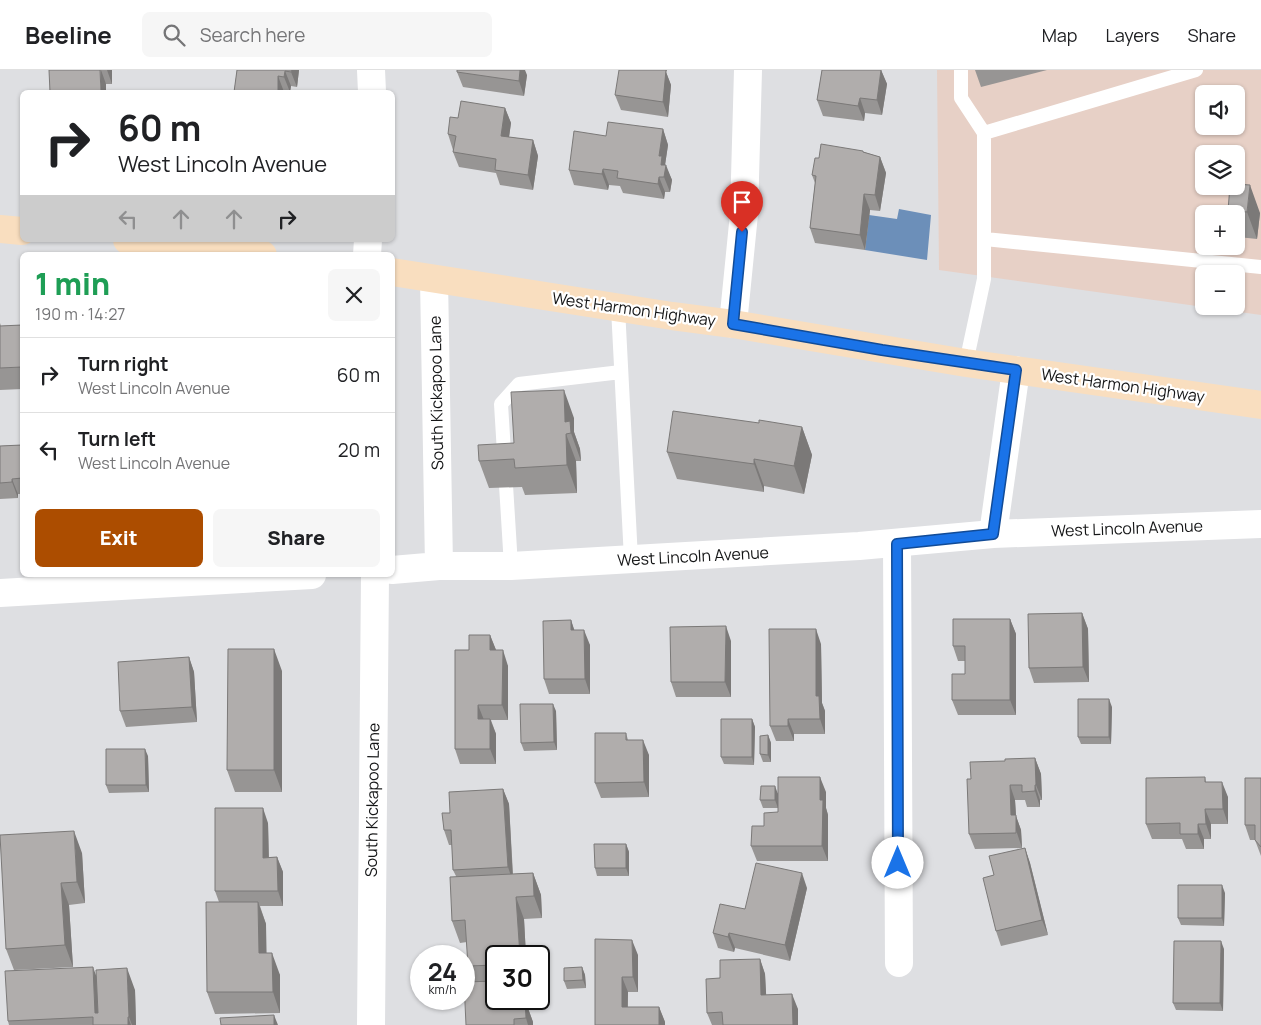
<!DOCTYPE html>
<meta charset="utf-8">
<style>
:root{--surface:#fff;--page:#f6f6f6;--text:#202124;--muted:#757577;--line:#e0e0e0;--accent:#ac4d00}
body{margin:0;font-family:Manrope,sans-serif;background:var(--page);color:var(--text);height:100vh;display:flex;flex-direction:column;font-size:19px;white-space:nowrap}
*{box-sizing:border-box;margin:0}
p{font-size:16px;color:var(--muted)}
.icon{flex:none;width:28px;height:28px;fill:none;stroke:currentColor;stroke-width:2;stroke-linecap:round;stroke-linejoin:round}
.map{position:relative;flex:1;overflow:hidden}
.drawer{position:absolute;left:20px;top:182px;width:375px;height:325px;display:flex;flex-direction:column;background:var(--surface);border-radius:8px;box-shadow:0 1px 4px #0004}
.drawer>*{flex:none}
.top-card{position:absolute;left:20px;top:20px;width:375px;height:152px;border-radius:8px;box-shadow:0 1px 4px #0004;background:#fff;color:var(--text);overflow:hidden}
.controls{position:absolute;left:1195px;top:15px;display:grid;gap:10px}
.controls a{display:grid;place-items:center;width:50px;height:50px;border-radius:8px;background:var(--surface);box-shadow:0 1px 4px #0004;font-size:25px}
.speed{position:absolute;left:410px;top:875px;display:flex;gap:10px;font-size:25px;font-weight:700;text-align:center}
.speed>*{display:grid;place-content:center;width:65px;height:65px;border-radius:50%;background:var(--surface);box-shadow:0 1px 4px #0004;line-height:1}
.speed small{font-size:12px;font-weight:400}
.speed .limit{border:2px solid #111;border-radius:8px;background:#fff;color:#111}
.pin{position:absolute;display:grid;place-items:center;width:42px;height:42px;color:#fff;margin:-51px -21px;border-radius:50% 50% 50% 0;rotate:-45deg;box-shadow:0 0 5px #0007}
.pin .icon{rotate:45deg}
.me{position:absolute;width:55px;margin:-28px;rotate:0deg;stroke-linejoin:round;filter:drop-shadow(0 0 4px #0008)}
.turn{display:flex;align-items:center;gap:18px;height:105px;padding:0 15px;font-size:22px}
.turn .icon{width:65px;height:65px;stroke-width:2.5}
.turn b{display:block;font-size:35px;line-height:42px}
.lanes{display:flex;align-items:center;height:48px;padding:0 15px;background:#0003;justify-content:center;gap:25px;direction:ltr}
.lanes .off{opacity:.35}
.round{display:grid;place-items:center;flex:none;width:52px;height:52px;border-radius:8px;background:var(--page)}
.overview{display:flex;align-items:center;justify-content:space-between;height:85px;padding:0 15px}
h1{font-size:30px;font-weight:800;line-height:38px;color:#1e9e55}
.cta{display:flex;gap:10px;margin-top:auto;padding:10px 15px}
.cta a{flex:1;height:58px;border-radius:8px;background:var(--accent);color:#fff;font-size:20px;font-weight:800;line-height:58px;text-align:center}
.cta a+a{background:var(--page);color:var(--text)}
ul{padding:0;list-style:none}
li{display:flex;align-items:center;gap:15px;height:75px;padding:0 15px;border-top:1px solid var(--line)}
li div{flex:1}
li b{display:block;font-size:19px}
li em{font-style:normal}
header{display:flex;align-items:center;gap:30px;box-sizing:border-box;height:70px;padding:0 25px;background:var(--surface);border-bottom:1px solid var(--line)}
header strong{font-size:24px}
nav{display:flex;gap:28px;margin-inline-start:auto;font-size:18px}
.search{width:350px;height:45px;background:var(--page);display:flex;align-items:center;gap:12px;box-sizing:border-box;padding:0 18px;border-radius:8px;color:var(--muted);font-size:19px}
.map>svg:first-child{display:block}
.commercial{fill:#e7d0c6;fill-rule:evenodd}
.water{fill:#6c8fb9}
.lines{fill:none;stroke-linecap:round;stroke-linejoin:round}
.service{stroke:#fff;stroke-width:14}
.minor{stroke:#fff;stroke-width:28}
.secondary{stroke:#f9debf;stroke-width:28}
.wall{fill:#979594}
.shaded-wall{fill:#7b7978}
.building{fill:#b0adac;stroke:#7b7978}
.route-casing{stroke:#114b97;stroke-width:12}
.route{stroke:#1a73e8;stroke-width:9}
.labels{text-anchor:middle;dominant-baseline:central;stroke-width:4.5;stroke-linejoin:round;paint-order:stroke}
.street-label{font-size:16px;fill:#151617;stroke:#fff}
</style>
<header>
<strong>Beeline</strong>
<div class="search"><svg class="icon" aria-label="search" viewBox="0 0 24 24"><circle cx="10" cy="10" r="6"/><path d="M15 15l6 6"/></svg>Search here</div>
<nav><a>Map</a><a>Layers</a><a>Share</a></nav>
</header>
<div class="map">
<svg width="1261" height="955" viewBox="0 0 1261 955">
<rect width="100%" height="100%" fill="#dedfe2"/>
<path class="commercial" d="M937,0H1261V245L939,200ZM1204,24H1236V56H1204ZM1204,84H1236V116H1204ZM1204,144H1236V176H1204ZM1204,204H1236V236H1204Z"/>
<path class="water" d="M899,139L931,145L927,190L865,180L869,145L897,149Z"/>
<g class="lines">
<path class="service" d="M961,0V28L984,63
M985,169L1261,197
M618,238L631,489
M966,293L984,209V63L1196,0
M511,496L501,334L519,314L621,302"/>
<path class="minor" d="M371,0L372,22
M367,185L368,170
M434,209L439,496
M733,254L744,144L748,0
M993,464L1261,454
M897,474L899,893
M392,500L439,496H511L859,476L993,464L1016,300
M0,523L312,505
M371,955L375,505"/>
<path class="secondary" d="M0,159L22,161
M127,170L263,185
M392,202L672,246L733,254L966,293L1261,335"/>
</g>
<path class="wall" d="M49,0H112V14H106Z
M237,0H299L297,17L291,16L290,22H234Z
M822,0H881L887,14L882,45L865,43L864,51L823,46L817,30Z
M975,0H1047L981,17Z
M457,2L527,5L524,26L463,17Z
M666,2L671,15L668,47L621,40L615,25Z
M505,38L511,53L509,67L533,70L538,86L533,120L500,115L496,103L459,97L453,82V80L448,64L458,48Z
M663,59L668,75L665,95L672,110L670,122H665L664,129L623,123L620,116L609,115L608,120L574,115L569,100L606,66Z
M864,82L880,87L886,103L880,141L870,140L865,180L815,173L810,158L815,113L812,105L819,88Z
M1228,140L1260,143L1257,169L1238,167L1236,162V144H1230Z
M0,253L1,256L22,255V319L0,320Z
M574,348V362L580,379L581,391H576L577,423L525,425L522,417L489,418L479,391L514,373Z
M759,353L802,357L812,385L804,424L764,416V422L677,409L667,382Z
M22,375V424H18V428L0,429V376Z
M1082,543L1088,559L1089,612L1034,613L1029,598Z
M1010,549L1016,564V645H958L952,630L965,604V591H958L953,576Z
M571,550L574,560L590,575V624H549L544,609Z
M490,565L496,580L508,596V650H491L496,664V694H460L455,679L469,580Z
M731,571V627H676L671,612Z
M821,574L822,633L825,641V664H794V671H776L770,656Z
M189,587L194,602L197,652L126,657L120,641Z
M282,601V722H235L227,700Z
M1112,637L1111,674H1081L1078,667Z
M556,641L557,680L524,681L521,673Z
M752,649L755,657L754,695L724,694L721,687Z
M626,663L628,670L649,685V727L601,728L595,713Z
M768,665L771,673V692H763L760,684Z
M148,686L149,722L109,723L106,715Z
M1035,688L1041,704L1042,730H1040V737H1027L1025,730H1015L1016,746L1021,760L1022,778L975,779L969,764L971,709Z
M1205,707L1206,712L1228,727V754H1211V769H1204V779H1186L1182,769H1152L1146,754Z
M1261,708V786L1255,770H1250L1245,755Z
M503,719L509,734L513,804L533,803L541,825L542,848L524,849L526,886H496V929L525,930L533,952V955H466L474,912L468,896L467,872L460,873L452,851L456,806L453,800L452,775H449L444,760Z
M826,722V738L828,745V791H757L751,776L764,756L778,742V738H763L760,730L778,723Z
M268,753L269,787H277L283,802V836H260L266,854V883L280,905V943L215,944L207,922L219,832L215,821Z
M626,774L629,782V806H597L595,798Z
M1025,778L1030,793L1048,865L1001,876L996,861L994,805Z
M82,783L85,833L69,835L73,897L14,900L6,879Z
M807,818L790,891L735,878L734,882L718,878L713,863Z
M1225,823L1224,856L1181,855L1178,848Z
M595,869L638,885V922H628V937H659L665,952V955H595Z
M1224,879L1223,941L1176,940L1173,933Z
M760,889L765,904L766,925L798,939V955H712L707,943L720,908Z
M582,897L585,905L586,918L567,919L564,911Z
M96,906L135,920L136,955H9L8,951Z"/>
<path class="shaded-wall" d="M101,0L106,14V22H101Z
M107,0H112V14Z
M292,0H299L297,17L291,2Z
M520,0H525L527,5L524,26L519,11Z
M660,0H667L666,2L671,15L668,47L663,32Z
M881,0L887,14L882,45L877,30Z
M285,1L291,16L290,22L284,7Z
M278,6L284,22H278Z
M860,28L865,43L864,51L858,36Z
M505,38L511,53L507,81L501,66Z
M663,59L668,75L665,95H666L672,110L670,122L664,107L659,86Z
M533,70L538,86L533,120L528,105Z
M880,87L886,103L880,141L875,125Z
M603,99L609,115L608,120L602,104Z
M659,107L665,122L664,129L658,114Z
M1250,115L1260,143L1257,169L1247,142Z
M864,124L870,140L865,180L860,165Z
M564,320L574,348V362L580,379L581,391L571,363L565,352Z
M802,357L812,385L804,424L794,396Z
M566,364L576,391L577,423L567,395Z
M754,389L764,416V422L754,394Z
M12,409L18,424V428L12,412Z
M1082,543L1088,559L1089,612L1083,597Z
M1010,549L1016,564V645L1010,630Z
M571,550L576,565L571,560Z
M726,556L731,571V627L725,612Z
M816,559L821,574L822,633L825,641V664L820,649L816,626Z
M584,560L590,575V624L585,609Z
M490,565L496,580H490Z
M274,579L282,601V722L274,700Z
M503,580L508,596V650L502,635Z
M189,587L194,602L197,652L192,637Z
M1109,629L1112,637L1111,674L1109,667Z
M553,634L556,641L557,680L554,672Z
M478,635L484,650L478,649Z
M490,649L496,664V694L490,679Z
M752,649L755,657L754,695L752,687Z
M788,649L794,664V671L788,656Z
M768,665L771,673V692L768,685Z
M643,670L649,685V727L644,712Z
M145,679L148,686L149,722L146,715Z
M1035,688L1041,704L1042,730L1036,715Z
M820,707L826,722V738L828,745V791L822,776L820,730Z
M1222,712L1228,727V754L1223,739Z
M1010,715L1015,730L1016,746L1021,760L1022,778L1011,745Z
M1035,715L1040,730V737L1035,721Z
M775,716L778,724V738L775,730Z
M503,719L509,734L513,812L508,797Z
M263,738L268,753L269,803L263,788Z
M1205,739L1211,754V769L1206,754Z
M1198,754L1204,769V779L1198,764Z
M74,761L82,783L85,833L77,812Z
M626,774L629,782V806L626,798Z
M1025,778L1030,793L1048,865L1042,850Z
M277,787L283,802V836L278,821Z
M533,803L541,825L542,848L534,826Z
M802,803L807,818L790,891L785,875Z
M61,813L69,835L73,897L65,875Z
M1222,815L1225,823L1224,856L1222,848Z
M516,827L524,849L526,886H520Z
M258,832L266,854L267,905L259,883Z
M729,863L735,878L734,882L728,867Z
M632,870L638,885V922L633,907Z
M1221,871L1224,879L1223,941L1220,933Z
M272,883L280,905V943L273,922Z
M760,889L765,904L767,940L761,925Z
M93,897L101,919L103,955L95,943Z
M582,897L585,905L586,918L583,910Z
M127,898L135,920L136,955H132L129,947Z
M622,907L628,922L627,952L622,937Z
M792,924L798,939V955H793Z
M525,930L533,952V955H528L526,948Z
M659,937L665,952V955H659Z
M274,945L278,955H274Z
M128,947L131,955H128Z"/>
<path class="building" d="M49,0H100L101,22H50Z
M237,0H292L291,2L285,1L284,7L278,6V22H234Z
M457,0H520L519,11L457,2Z
M619,0H666L663,32L615,25Z
M822,0H881L877,30L860,28L858,36L817,30Z
M461,31L505,38L501,66L533,70L528,105L495,100L496,89L453,82L456,66L448,64L450,47L458,48Z
M608,52L663,59L659,86H662L661,95H666L664,107H659L658,114L617,108L618,101L603,99L602,104L569,100L574,61L606,66Z
M821,74L863,81V82L880,87L875,125L864,124L860,165L810,158L816,106L812,105L815,88H819Z
M1236,114L1250,115L1247,142L1228,140L1230,116H1236Z
M22,255V297L0,298V256Z
M564,320L565,352L570,351L571,363L566,364L567,395L515,398L514,389L479,391L478,375L514,373L511,322Z
M673,341L759,353V350L802,357L794,396L754,389V394L667,382Z
M22,375V408L12,409V412L0,413V376Z
M1082,543L1083,597L1029,598L1028,544Z
M953,549H1010V630H952V604H965V576H953Z
M571,550V560H584L585,609H544L543,551Z
M726,556L725,612H671L670,557Z
M769,559H816V626H819L820,649H788V656H770Z
M469,565H490V580H503L502,635H478V649H490V679H455V580H469Z
M228,579H274V700H227Z
M189,587L192,637L120,641L118,592Z
M1078,629H1109V667H1078Z
M520,634H553L554,672L521,673Z
M721,649H752V687H721Z
M595,663H626V670H643L644,712L595,713Z
M768,665V685L760,684V666Z
M106,679H145L146,715H106Z
M1035,688L1036,715H1035V721L1022,722V715H1010L1011,745H1016V763L969,764L967,709H971L970,692L1005,691V689Z
M778,707H820V730H823L822,776H751L752,756H764V743L778,742Z
M1205,707V712H1222L1223,739H1205L1206,754H1198V764H1180V753L1146,754V708Z
M1245,708H1261V777L1255,770V755H1245Z
M761,716H775V730H760Z
M503,719L508,797L453,800L451,760H444L442,743H450L449,722Z
M215,738H263V788L277,787L278,821H215Z
M74,761L77,812L61,813L65,875L6,879L0,765Z
M594,774H626V798H595Z
M1025,778L1042,850L996,861L983,808L994,805L989,786Z
M756,793L802,803L785,875L729,863L728,867L713,863L720,834L745,839Z
M533,803L534,826L516,827L520,886H496V895L468,896L465,850L452,851L450,807Z
M1178,815H1222V848H1178Z
M206,832H258L259,883H272L273,922H207Z
M595,869L632,870L633,907H622V937H659V955H595Z
M1174,871H1221L1220,933H1173Z
M760,889L761,925L792,924L793,955H723L722,942L707,943L706,909L720,908V890Z
M93,897L95,943H98L96,900L127,898L129,947H128V955H93V947L8,951L5,901Z
M582,897L583,910L564,911V898Z
M496,911V929H513V931L525,930L526,948L514,949V955H466L464,912Z
M274,945V955H221L220,948Z"/>
<g class="lines">
<g class="route-casing">
<path id="route" d="M742,162L733,254L882,280L1016,300L993,464L897,474L898,793"/>
</g>
<use href="#route" class="route"/>
</g>
<g class="labels">
<g class="street-label">
<text transform="translate(634 239) rotate(8)">West Harmon Highway</text>
<text transform="translate(1123 315) rotate(8)">West Harmon Highway</text>
<text transform="translate(436 323) rotate(-91)">South Kickapoo Lane</text>
<text transform="translate(1127 458) rotate(-2)">West Lincoln Avenue</text>
<text transform="translate(693 486) rotate(-3)">West Lincoln Avenue</text>
<text transform="translate(372 730) rotate(-89)">South Kickapoo Lane</text>
</g>
</g>
</svg>
<div class="controls">
<a><svg class="icon" aria-label="sound" viewBox="0 0 24 24"><path d="M4 9h4l5-4v14l-5-4H4zM17 9q2 3 0 6"/></svg></a>
<a><svg class="icon" aria-label="layers" viewBox="0 0 24 24"><path d="M12 4l9 5-9 5-9-5zM3 14l9 5 9-5"/></svg></a>
<a>+</a>
<a>−</a>
</div>
<div class="speed"><div>24<small>km/h</small></div><div class="limit">30</div></div>
<div class="pin" style="left:742px;top:162px;background:#d93025"><svg class="icon" aria-label="arrive" viewBox="0 0 24 24"><path d="M6 21V4h12l-3 4 3 4H6"/></svg></div>
<svg class="me" style="left:898px;top:793px" viewBox="-20 -20 40 40"><circle r="19" fill="#fff"/><path d="M0-13L10 11 0 6-10 11z" fill="#1a73e8"/></svg>
<div class="top-card">
<div class="turn"><svg class="icon" aria-label="right" viewBox="0 0 24 24"><path d="M7 20v-9h11M14 6l5 5-5 5"/></svg><div><b>60 m</b>West Lincoln Avenue</div></div>
<div class="lanes"><svg class="icon off" aria-label="left" viewBox="0 0 24 24"><path d="M17 20v-9H6M10 6l-5 5 5 5"/></svg><svg class="icon off" aria-label="ahead" viewBox="0 0 24 24"><path d="M12 20V5M6 11l6-6 6 6"/></svg><svg class="icon off" aria-label="ahead" viewBox="0 0 24 24"><path d="M12 20V5M6 11l6-6 6 6"/></svg><svg class="icon" aria-label="right" viewBox="0 0 24 24"><path d="M7 20v-9h11M14 6l5 5-5 5"/></svg></div>
</div>
<section class="drawer">
<div class="overview"><div><h1>1 min</h1><p>190 m · 14:27</p></div><a class="round"><svg class="icon" aria-label="close" viewBox="0 0 24 24"><path d="M6 6l12 12M18 6L6 18"/></svg></a></div>
<ul>
<li><svg class="icon" aria-label="right" viewBox="0 0 24 24"><path d="M7 20v-9h11M14 6l5 5-5 5"/></svg><div><b>Turn right</b><p>West Lincoln Avenue</p></div><em>60 m</em></li>
<li><svg class="icon" aria-label="left" viewBox="0 0 24 24"><path d="M17 20v-9H6M10 6l-5 5 5 5"/></svg><div><b>Turn left</b><p>West Lincoln Avenue</p></div><em>20 m</em></li>
</ul>
<div class="cta"><a>Exit</a><a>Share</a></div>
</section>
</div>
